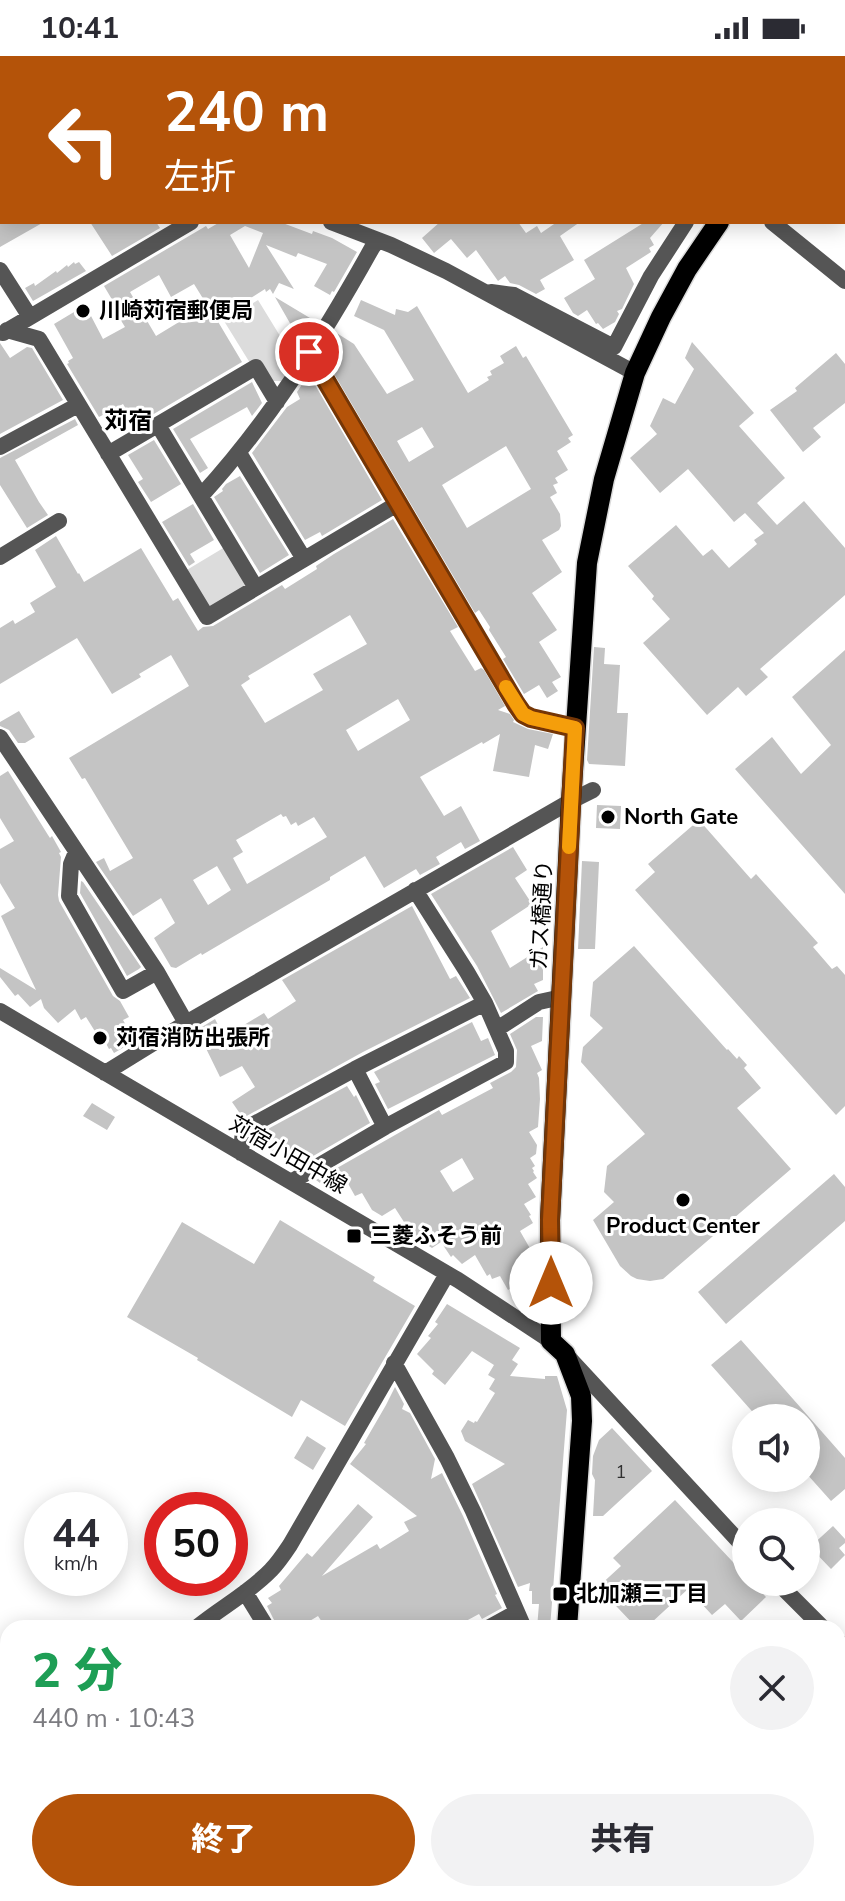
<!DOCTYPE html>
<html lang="ja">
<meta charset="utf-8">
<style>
:root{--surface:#fff;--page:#f2f2f3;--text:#2b2b33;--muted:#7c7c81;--accent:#b45309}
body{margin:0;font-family:"Nunito Sans","Noto Sans JP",sans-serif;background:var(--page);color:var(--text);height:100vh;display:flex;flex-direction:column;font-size:30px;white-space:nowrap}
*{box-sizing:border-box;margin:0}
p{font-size:26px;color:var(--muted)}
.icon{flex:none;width:44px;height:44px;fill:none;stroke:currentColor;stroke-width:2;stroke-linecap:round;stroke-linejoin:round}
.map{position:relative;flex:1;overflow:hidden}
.details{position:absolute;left:0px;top:1564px;width:846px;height:282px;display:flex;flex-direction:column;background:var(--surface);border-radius:24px 24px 0 0;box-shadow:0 4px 20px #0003}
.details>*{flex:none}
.banner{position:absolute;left:0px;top:0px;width:846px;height:168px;box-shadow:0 4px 20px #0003;background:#b45309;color:#fff;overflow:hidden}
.buttons{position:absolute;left:732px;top:1348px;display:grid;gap:16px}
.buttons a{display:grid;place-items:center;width:88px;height:88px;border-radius:50%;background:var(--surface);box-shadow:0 4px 20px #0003;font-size:40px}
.speed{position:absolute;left:24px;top:1436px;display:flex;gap:16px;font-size:40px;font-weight:700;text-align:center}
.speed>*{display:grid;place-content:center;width:104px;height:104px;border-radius:50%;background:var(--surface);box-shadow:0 4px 20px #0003;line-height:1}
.speed small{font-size:20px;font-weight:400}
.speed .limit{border:12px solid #d22;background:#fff;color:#111}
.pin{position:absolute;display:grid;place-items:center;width:68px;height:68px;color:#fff;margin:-34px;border:4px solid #fff;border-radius:50%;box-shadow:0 2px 8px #0007}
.me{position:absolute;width:88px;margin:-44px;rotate:0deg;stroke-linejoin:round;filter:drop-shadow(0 0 6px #0008)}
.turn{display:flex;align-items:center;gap:28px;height:168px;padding:0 32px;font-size:36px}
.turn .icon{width:104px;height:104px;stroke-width:2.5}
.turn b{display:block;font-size:56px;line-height:68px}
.round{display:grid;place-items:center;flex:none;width:84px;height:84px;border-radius:42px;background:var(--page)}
.summary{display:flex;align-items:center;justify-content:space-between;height:136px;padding:0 32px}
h1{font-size:48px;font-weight:800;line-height:60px;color:#1e9e55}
.primary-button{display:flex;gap:16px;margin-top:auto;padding:16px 32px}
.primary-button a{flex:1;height:92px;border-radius:48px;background:var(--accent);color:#fff;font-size:32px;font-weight:800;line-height:92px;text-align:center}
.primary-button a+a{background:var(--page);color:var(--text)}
.status{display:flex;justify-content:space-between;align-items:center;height:56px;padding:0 40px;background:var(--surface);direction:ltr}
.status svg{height:22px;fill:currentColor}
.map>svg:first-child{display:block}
.green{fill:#dcdcdc}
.building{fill:#c4c4c4;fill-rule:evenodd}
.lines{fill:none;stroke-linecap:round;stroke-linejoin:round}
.major-casing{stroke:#dbdbdb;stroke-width:23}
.minor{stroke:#555;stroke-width:16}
.major{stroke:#000;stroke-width:20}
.rail{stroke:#000;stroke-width:5;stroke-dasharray:12 4 2 4;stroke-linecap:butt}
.route-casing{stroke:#753606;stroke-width:20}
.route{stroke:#b45309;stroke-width:14}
.slow{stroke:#f59e0b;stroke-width:14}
.poi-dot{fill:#000;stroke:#fff;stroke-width:3}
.labels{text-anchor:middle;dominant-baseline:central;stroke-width:6;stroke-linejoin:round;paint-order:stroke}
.number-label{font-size:18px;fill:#313131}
.poi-label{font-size:22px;font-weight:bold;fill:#000;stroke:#fff;text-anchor:start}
.street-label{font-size:22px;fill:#000;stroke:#fff}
.neighbourhood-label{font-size:24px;font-weight:bold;fill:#000;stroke:#fff}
</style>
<div class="status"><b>10:41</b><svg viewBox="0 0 49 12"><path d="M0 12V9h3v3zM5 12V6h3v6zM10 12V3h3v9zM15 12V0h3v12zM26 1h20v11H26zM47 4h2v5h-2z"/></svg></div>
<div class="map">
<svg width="845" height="1845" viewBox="0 0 845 1845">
<rect width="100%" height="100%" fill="#fff"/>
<path class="green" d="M258,244L296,306L284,325H270L250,307L224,265Z
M225,491L247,527L246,533L213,553L207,551L185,515Z"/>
<path class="building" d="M0,166H44L0,191Z
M90,166H156L160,172L112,200Z
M220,166H280L312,178L313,175L332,182L357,196L334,236L332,235L330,239L314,230L327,208L298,197L296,201L266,189L294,233L279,227L273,238L270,233L266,236L265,233L222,260L223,261L217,264L242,306L135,369L123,348L99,361L67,308L69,307L68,305L73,302L54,268L79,253L85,264L91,260L103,283L125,271L117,258L120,257L104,230L206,170L208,173ZM245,170L263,177L249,212L230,179ZM159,219L171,241L194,228L207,249L156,280L130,236Z
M440,166H518L526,177L537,170L541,177L557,166H580L560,180L574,204L540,224L545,233L536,238L519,229L510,227L505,220L498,225L476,194L467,202L451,183L434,197L422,182Z
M645,166H664L650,182L654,189L649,192L651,196L626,212L634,228L622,253L617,255L619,258L615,266L603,273L598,267L596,268L587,254L578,260L573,257L564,242L595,223L584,204Z
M74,206L75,208L79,206L86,215L33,245L25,232L34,227L35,230L56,215L57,217L67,209L68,211Z
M275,241L315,265L295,276Z
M361,244L395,259L396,253L408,256L417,250L468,337L489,324L487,321L492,319L490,315L504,307L500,300L516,290L523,302L526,300L573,379L568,382L571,386L557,395L568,414L555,422L558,427L553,429L557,437L550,441L560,458L561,470L559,474L542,484L562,516L532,537L557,574L539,586L561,621L552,626L558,635L547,642L539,629L524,638L503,603L506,601L489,574L490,571L479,554L475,557L330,311L336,308L324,301L322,297L335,276L354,288L387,338L414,324L384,274L354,260ZM422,371L434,391L409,406L397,385ZM506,390L531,433L467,472L442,429Z
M692,286L754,357L739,370L785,422L757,447L777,469L804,445L845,492V539L760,613L768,621L746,640L738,631L707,659L643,587L670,563L652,543L654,540L628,510L676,469L703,500L712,493L729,512L757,488L754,484L764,477L745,457L734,466L688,413L660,437L630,402L657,378L650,370L663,342L675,348L694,313L685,302Z
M0,287L10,302L27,291L32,292L63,344L0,378Z
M836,297L845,308V347L813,372L821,381L803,396L770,354L797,335L795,332Z
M311,322L382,444L322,480L320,476L305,484L252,397L287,351L300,343L297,336L303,327Z
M252,326L262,347L252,360L247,351L190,383L208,412L200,417L173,373Z
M75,363L78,369L15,404L39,446L48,459L27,472L0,429V402Z
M154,384L181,428L151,446L138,426L143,423L128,399Z
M240,420L289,499L260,517L214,441L223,435L222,433L226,428Z
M193,448L214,484L190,498L195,506L189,510L162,466Z
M393,463L458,571L450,575L475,615L481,612L484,614L505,650L498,654L510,658L514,664L513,666L528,673L553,678L548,693L535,689L529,721L493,715L500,678L483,688L482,686L420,721L444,760L461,750L480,785L465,793L461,786L436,801L440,808L420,819L416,813L384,832L365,800L330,821V824L202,899L201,897L176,912L171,911L154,882L175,867L161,842L133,860L96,806L104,802L110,815L133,802L85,722L82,723L69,702L189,630L171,599L139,618L141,621L112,638L77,582L0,628V572L13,564L15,568L35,556L30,547L56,531L35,494L56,480L78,518L79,517L84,526L141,492L173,545L178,542L198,575L203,571L213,570L282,529L285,533L317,513L316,510L334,498ZM350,559L367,588L313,618L323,634L265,667L241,629L250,623L248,620ZM398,643L410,664L358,695L346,674ZM281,758L283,761L286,760L291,769L296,766L298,770L314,761L327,781L247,828L233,802L243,796L236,784ZM217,810L231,834L208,849L193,824Z
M594,591L605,592L604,608L620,609L617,657H628L625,710L589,708L587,704Z
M845,594V838L735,713L772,681L801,718L831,689L792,641Z
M19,655L35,681L25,687H18L9,674L0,670V666Z
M8,715L48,779L50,782L52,780L61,796L59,797L61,801L58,839L59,845L113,940L120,945L129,961L123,964L135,985L114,997L111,992L109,993L99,975L96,977L86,961L81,964L75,953L58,967L44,952L41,943L30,951L18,938L15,940L0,921V912L36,934L1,860L15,852L0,827V793L14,785L0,762V720Z
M597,749L621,750L620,773L596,772Z
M699,764L751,823L756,818L818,887L813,891L832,913L837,910L845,919V1050L836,1059L635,834L655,816L648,808Z
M513,791L527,814L515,822L532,848L491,875L510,912L543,891V924L534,928L538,935L501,957L477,910L431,838Z
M582,805L599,806L595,893H578Z
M81,825L83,826L141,911L139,913L127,920L80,837Z
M412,850L450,923L456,920L470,942L363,996L243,1062L232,1046L255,1031L242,1010L220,1021L197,974L215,963L224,981L264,957L268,963L296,945L282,924Z
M634,890L727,994L728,993L737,1003L739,1000L747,1009L744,1012L761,1032L737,1052L791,1113L663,1223L650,1225L637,1223L631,1220L620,1210L593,1164L614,1146L604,1136L607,1110L645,1078L581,1006L583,991L603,972L590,960L593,926Z
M536,961H543L542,985L531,990L542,1014L537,1017L539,1022L540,1043L538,1071L529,1076L537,1089L536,1098L530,1102L535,1110L532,1112L534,1115L533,1116L537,1122L528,1128L536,1141L524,1148L531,1159L529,1160L533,1167L520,1175L532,1196L528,1198L530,1203L522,1207L530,1221L508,1234L500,1220L492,1223L490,1218L487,1220L475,1199L462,1208L453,1199L451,1201L441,1186L432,1192L413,1180L395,1152L382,1160L372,1154L362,1137L355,1140L346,1124L332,1132L327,1123L320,1127L316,1124L439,1054L442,1059L493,1032L490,1027L511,1016L516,1011L517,994L510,978ZM462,1102L474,1123L453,1136L440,1115Z
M472,966L481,985L488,982L495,999L388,1053L375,1028L380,1026L374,1016Z
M347,1030L354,1041L356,1039L370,1067L296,1110L282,1086L272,1095L261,1089L255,1080Z
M92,1047L115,1061L107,1074L83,1060Z
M834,1118L845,1131V1165L726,1268L698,1236Z
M280,1164L375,1221L373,1225L415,1250L345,1370L301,1344L292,1361L197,1304L198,1302L127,1261L182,1166L254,1208Z
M447,1248L520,1292L512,1304L518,1308L510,1320L545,1323V1320H557L567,1354L550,1572H537L539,1548H532V1535H529L530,1527L518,1531L472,1428L505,1408L465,1385L461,1375L468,1364L474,1367L475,1365L477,1366L495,1337L489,1333L495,1323L488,1319L494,1309L472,1295L445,1329L432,1318L434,1315L417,1298L431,1282L428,1280L438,1268L435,1266Z
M741,1284L845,1402V1433L831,1445L806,1417V1362H758L711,1309Z
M395,1331L404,1348L402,1353L410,1357L435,1403L431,1423L442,1417L463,1460L497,1538L495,1539L502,1552L482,1563L479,1558L453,1572H326L318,1560L298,1572H278L267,1550L272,1547L268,1542L281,1534L279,1530L307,1497L312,1501L358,1448L373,1461L322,1520L377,1488L380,1493L409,1475L404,1466L417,1460L350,1408L366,1388L364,1387L386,1349Z
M612,1372L652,1415L603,1460H593L595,1424L592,1418L593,1400L599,1384Z
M307,1380L326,1392L313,1414L294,1402Z
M675,1444L746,1520V1526H752L766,1541L741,1565L725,1548L712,1559L688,1533L651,1567L647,1564L637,1572L598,1531L621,1510L613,1502Z
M833,1470L845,1483V1487L839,1492L845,1499L831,1513L810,1491Z"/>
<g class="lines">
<g class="major-casing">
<path id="major" d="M844,29L845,28
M567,1572L582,1365L581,1340L565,1298L551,1285L550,1164L571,745L587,507L604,423L635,317L661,261L687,213L719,166
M567,1838L568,1845"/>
</g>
<path class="minor" d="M321,0L338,2
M225,2L227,0
M0,61H2
M331,166L391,189L446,215L635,317
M772,166L845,225
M0,214L30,261
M491,236L514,239L614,291L651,220L686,166
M7,274L39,283L207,561L397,448
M3,277L191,166
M309,296L397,448L523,658L531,662L575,672
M158,369L256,532
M0,391L78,349
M239,397L304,503
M108,398L256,311L277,346
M201,440C269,366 323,280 372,192L378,184
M0,501L59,465
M0,681L157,916L186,967
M76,796L71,808L69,840L123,935L157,916
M415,834L467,916L485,947
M0,955L458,1224L551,1285
M497,973L539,946L562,941
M355,1013L385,1071
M105,1017L186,967L571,745L593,734
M241,1097L243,1074L355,1013L485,947L506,995V1006L385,1071L291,1126
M569,1302L746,1493
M394,1307L447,1402L473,1455L524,1572
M777,1526L823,1572
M245,1536L267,1572
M196,1572C220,1552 249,1537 271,1514C278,1507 284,1498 290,1489L447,1218
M488,1572L517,1556
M838,1585L845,1593
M838,1799L845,1790
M0,1811L8,1802
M315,1845L327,1838
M808,1845L812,1838"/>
<use href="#major" class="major"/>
<path class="rail" d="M732,0L734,2
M817,0L819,2
M832,0L834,2
M844,11L845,12
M844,25L845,26
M844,121L845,122"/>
</g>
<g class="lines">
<g class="route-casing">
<path id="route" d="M309,296L516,648L523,658L531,662L575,672L550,1164L551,1227"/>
</g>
<use href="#route" class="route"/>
<path class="slow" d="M506,631L523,658L531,662L575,672L569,791"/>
</g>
<g class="poi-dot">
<circle cx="83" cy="255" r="8"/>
<circle cx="608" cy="761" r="8"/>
<circle cx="100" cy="982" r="8"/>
<circle cx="683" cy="1144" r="8"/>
<rect x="346" y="1172" width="16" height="16" rx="4"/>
<rect x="552" y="1530" width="16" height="16" rx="4"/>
</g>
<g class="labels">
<g class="number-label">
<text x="621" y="1416">1</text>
</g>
<g class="poi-label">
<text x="99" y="255">川崎苅宿郵便局</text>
<text x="624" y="761">North Gate</text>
<text x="116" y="982">苅宿消防出張所</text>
<text x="683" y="1170" text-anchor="middle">Product Center</text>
<text x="370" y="1180">三菱ふそう前</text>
<text x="576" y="1538">北加瀬三丁目</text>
</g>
<g class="street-label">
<text transform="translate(542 859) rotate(-87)">ガス橋通り</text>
<text transform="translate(288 1099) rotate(30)">苅宿小田中線</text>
</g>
<g class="neighbourhood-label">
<text x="128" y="365">苅宿</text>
</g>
</g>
</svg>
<div class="buttons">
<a><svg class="icon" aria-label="sound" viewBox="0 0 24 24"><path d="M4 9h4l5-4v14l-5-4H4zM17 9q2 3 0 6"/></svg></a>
<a><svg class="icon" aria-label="search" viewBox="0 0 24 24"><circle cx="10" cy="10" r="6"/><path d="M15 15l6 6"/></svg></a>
</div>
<div class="speed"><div>44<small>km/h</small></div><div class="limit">50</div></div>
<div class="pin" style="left:309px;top:296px;background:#d93025"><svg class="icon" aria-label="arrive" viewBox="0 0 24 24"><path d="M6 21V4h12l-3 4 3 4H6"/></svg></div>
<svg class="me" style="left:551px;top:1227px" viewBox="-20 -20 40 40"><circle r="19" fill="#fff"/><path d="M0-13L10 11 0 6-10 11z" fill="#b45309"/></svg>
<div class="banner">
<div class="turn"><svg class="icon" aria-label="left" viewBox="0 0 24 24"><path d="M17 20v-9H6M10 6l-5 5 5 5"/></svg><div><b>240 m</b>左折</div></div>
</div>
<section class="details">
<div class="summary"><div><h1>2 分</h1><p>440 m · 10:43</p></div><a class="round"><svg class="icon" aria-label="close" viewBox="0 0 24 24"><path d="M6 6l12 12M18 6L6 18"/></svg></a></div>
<div class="primary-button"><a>終了</a><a>共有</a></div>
</section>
</div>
